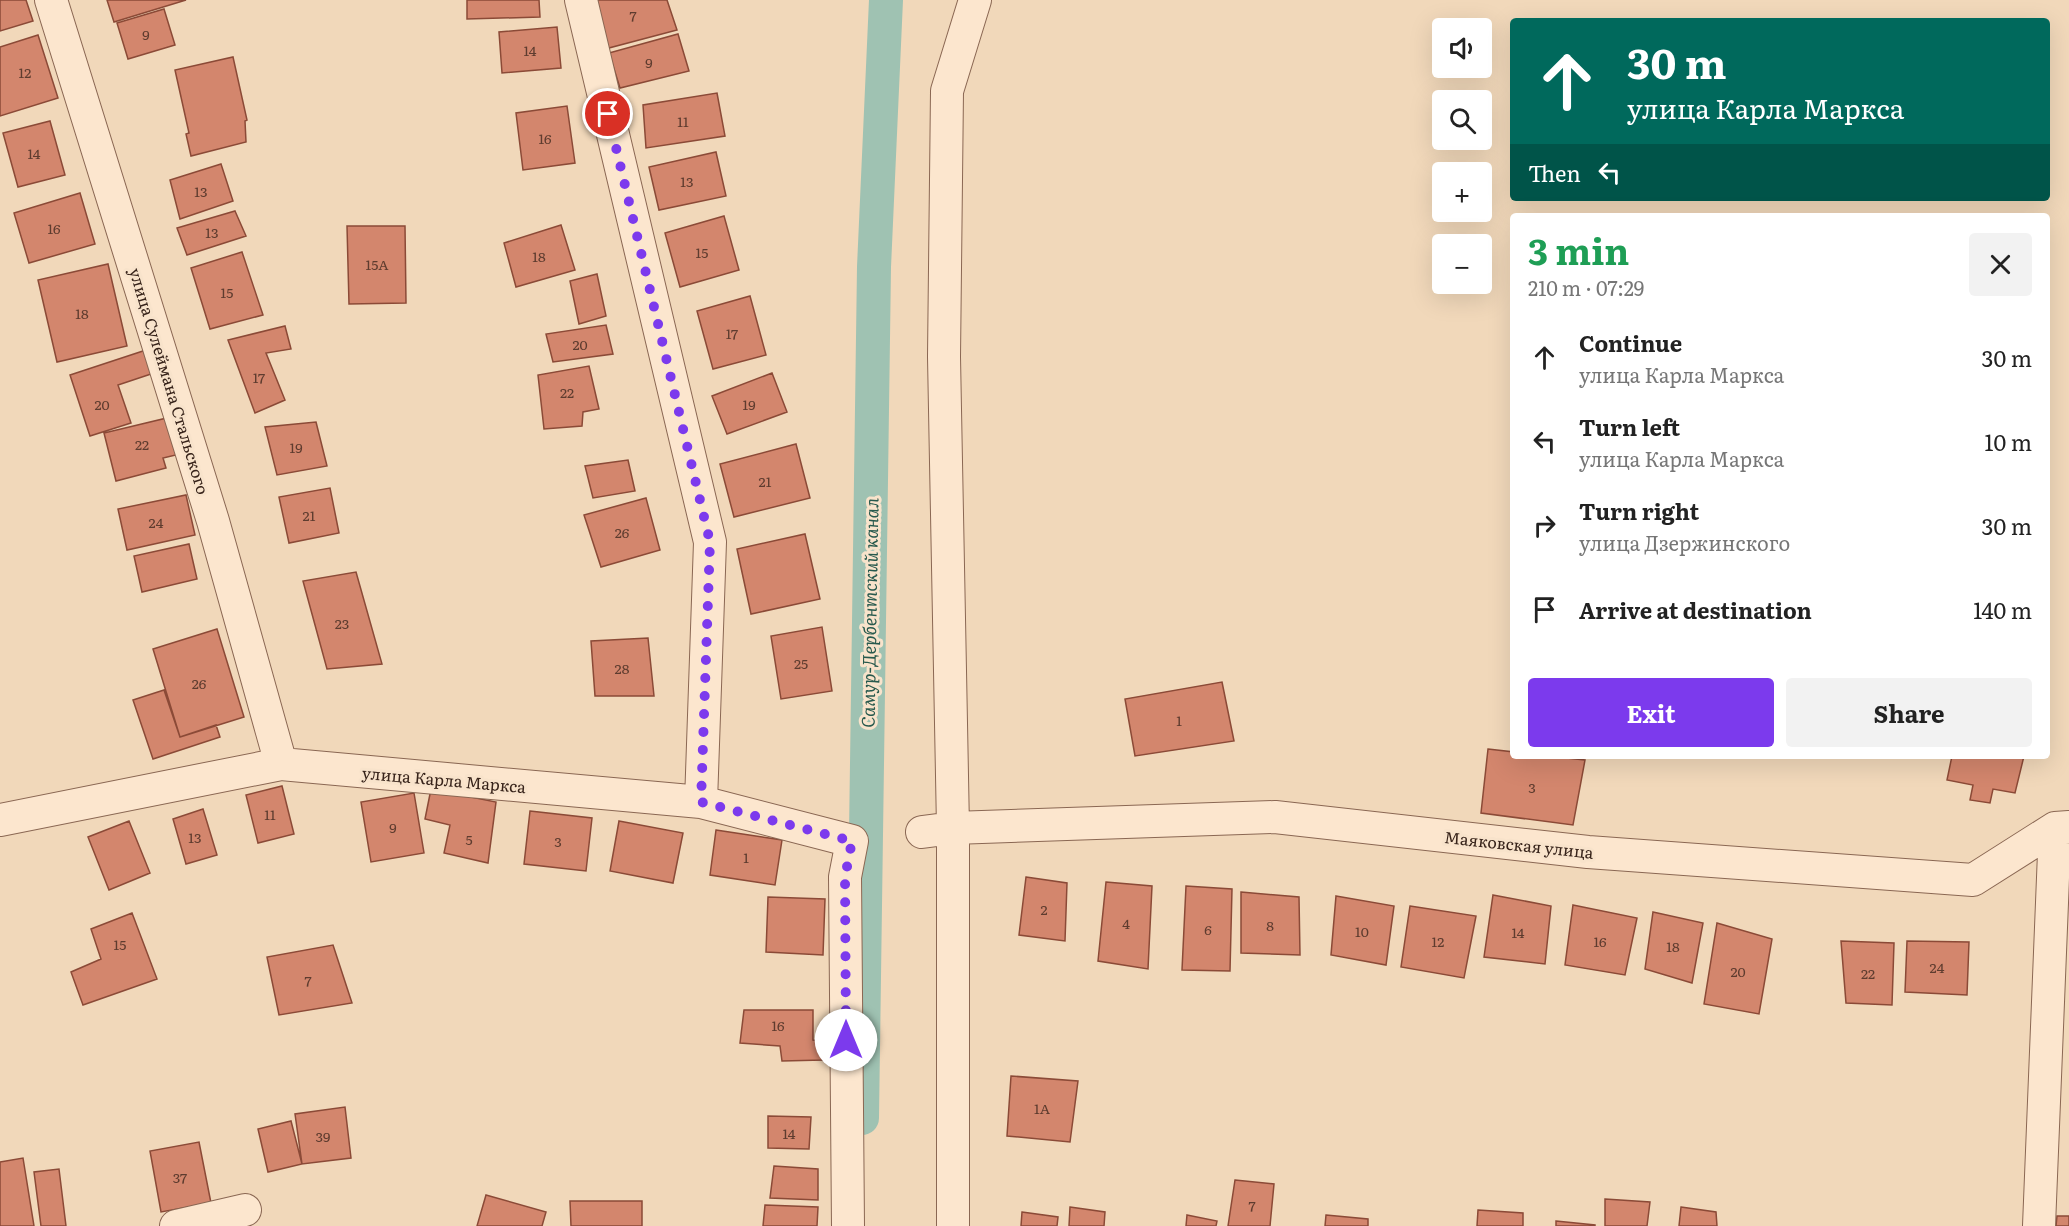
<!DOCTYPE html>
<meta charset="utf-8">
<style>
:root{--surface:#fff;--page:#f2f2f2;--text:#222;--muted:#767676;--accent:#7c3aed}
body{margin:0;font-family:Literata,serif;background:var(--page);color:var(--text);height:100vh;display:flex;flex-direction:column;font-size:22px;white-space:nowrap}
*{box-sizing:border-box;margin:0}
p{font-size:20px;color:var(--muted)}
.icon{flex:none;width:33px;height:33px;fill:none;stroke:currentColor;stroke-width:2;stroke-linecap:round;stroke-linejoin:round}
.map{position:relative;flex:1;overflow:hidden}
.drawer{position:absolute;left:1510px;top:213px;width:540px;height:546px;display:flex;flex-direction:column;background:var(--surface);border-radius:6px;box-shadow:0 6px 24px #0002}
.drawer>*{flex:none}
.top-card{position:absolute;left:1510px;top:18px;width:540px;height:183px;border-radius:6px;box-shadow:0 6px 24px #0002;background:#00695c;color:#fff;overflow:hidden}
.fabs{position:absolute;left:1432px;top:18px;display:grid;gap:12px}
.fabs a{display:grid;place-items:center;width:60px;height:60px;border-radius:6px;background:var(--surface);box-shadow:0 6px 24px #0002;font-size:30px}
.pin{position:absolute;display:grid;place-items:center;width:51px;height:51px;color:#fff;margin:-26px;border:3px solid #fff;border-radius:50%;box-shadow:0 2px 6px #0007}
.me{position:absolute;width:66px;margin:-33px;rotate:0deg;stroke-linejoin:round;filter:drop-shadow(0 0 4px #0008)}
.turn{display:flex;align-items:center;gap:21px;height:126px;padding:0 18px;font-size:27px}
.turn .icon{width:78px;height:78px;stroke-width:2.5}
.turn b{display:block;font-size:42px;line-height:51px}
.then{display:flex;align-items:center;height:57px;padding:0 18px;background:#0003;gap:12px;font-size:22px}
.round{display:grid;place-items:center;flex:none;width:63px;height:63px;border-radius:6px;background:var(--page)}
.headline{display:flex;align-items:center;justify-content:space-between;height:102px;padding:0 18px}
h1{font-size:36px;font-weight:700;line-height:45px;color:#1e9e55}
.button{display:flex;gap:12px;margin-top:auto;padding:12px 18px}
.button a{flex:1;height:69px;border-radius:6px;background:var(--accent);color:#fff;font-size:24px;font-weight:700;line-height:69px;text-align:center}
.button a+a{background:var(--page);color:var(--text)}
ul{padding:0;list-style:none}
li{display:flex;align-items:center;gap:18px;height:84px;padding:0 18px}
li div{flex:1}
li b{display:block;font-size:22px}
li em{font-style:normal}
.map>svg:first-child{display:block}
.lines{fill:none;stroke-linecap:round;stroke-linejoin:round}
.canal{stroke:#9fc2b2;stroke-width:34}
.building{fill:#d3866d;stroke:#8b4a37;stroke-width:1.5}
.street-casing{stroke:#8a6753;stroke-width:34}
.street{stroke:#fce6ce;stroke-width:32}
.route{stroke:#7c3aed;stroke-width:10;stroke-dasharray:0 18}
.labels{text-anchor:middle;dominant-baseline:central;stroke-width:6;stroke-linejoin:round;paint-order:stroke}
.number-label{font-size:14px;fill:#5e3c2f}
.street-label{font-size:16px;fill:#37231a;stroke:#f8e3cb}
.water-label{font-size:18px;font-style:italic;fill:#27594d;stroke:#f8e3cb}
</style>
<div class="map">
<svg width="2069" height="1226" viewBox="0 0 2069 1226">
<rect width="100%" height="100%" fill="#f1d8ba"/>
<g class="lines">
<path class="canal" d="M862,1118L874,267L886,0"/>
</g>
<path class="building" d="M0,0H26L33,21L0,31Z
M107,0H186L114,22Z
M467,0H539L540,17L467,19Z
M590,0H667L677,30L605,49Z
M164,9L175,45L128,59L117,23Z
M557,27L561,68L502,73L499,32Z
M678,34L689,71L620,88L609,53Z
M38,35L58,98L0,116V47Z
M233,57L247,120L245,121L246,142L191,156L186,134L189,133L175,70Z
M717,93L725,136L646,148L643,105Z
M567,106L575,163L523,170L516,113Z
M50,121L65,175L18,187L3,133Z
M716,152L726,196L659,210L649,167Z
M221,164L233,201L180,219L170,180Z
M80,193L95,244L29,263L14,213Z
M235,211L246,236L187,255L177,228Z
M724,216L739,270L680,287L665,233Z
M561,225L575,270L516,287L504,243Z
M347,226H405L406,303L349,304Z
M242,252L263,315L210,329L191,268Z
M108,264L127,346L57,362L38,280Z
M597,274L606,316L579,324L570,281Z
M750,296L766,355L713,369L697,311Z
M606,325L613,354L553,362L546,334Z
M285,326L291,349L266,353L285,400L255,413L228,340Z
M146,350L154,373L118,385L131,423L90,436L70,375Z
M589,366L599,409L583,412L582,426L544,429L538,375Z
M772,373L787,412L727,434L712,396Z
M171,417L180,454L163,458L166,468L116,481L104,433Z
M316,422L327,466L277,475L265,427Z
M796,444L810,498L734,517L720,464Z
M628,460L635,491L593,498L585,466Z
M330,488L339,533L289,543L279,497Z
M186,495L195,535L127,550L118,509Z
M646,498L660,550L601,567L584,515Z
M805,534L820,599L751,614L737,549Z
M189,544L197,579L142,592L134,556Z
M356,572L382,664L327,669L303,581Z
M822,627L832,691L781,699L771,636Z
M217,629L244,717L180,737L153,649Z
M648,638L654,696H595L591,641Z
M1222,682L1234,741L1135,756L1125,699Z
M164,690L180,737L216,725L220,737L153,759L133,700Z
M1488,749L1514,752V756H1548L1585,760L1573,825L1481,813Z
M1952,756H2024L2015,793L1993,789L1990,803L1970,800L1973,785L1947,780Z
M282,786L294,834L258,843L246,795Z
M431,789L496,802L488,863L444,853L450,825L425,819Z
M414,793L424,853L371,862L361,802Z
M203,809L217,855L186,864L173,819Z
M530,811L592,818L586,871L524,864Z
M129,821L150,873L109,890L88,837Z
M619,821L683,833L673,883L610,871Z
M716,830L782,840L775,885L710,875Z
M1026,877L1067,883L1065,941L1019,935Z
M1106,882L1152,886L1148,969L1098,961Z
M1186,886L1232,889L1230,971L1182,970Z
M1241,892L1299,897L1300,955L1241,953Z
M1493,895L1551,906L1545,964L1484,957Z
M1336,896L1394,906L1386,965L1331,955Z
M768,897L825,899L823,955L766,952Z
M1573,905L1637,918L1625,975L1565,965Z
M1410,906L1476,916L1464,978L1401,967Z
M1653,912L1703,923L1692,983L1645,969Z
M132,913L157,979L83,1005L71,972L101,959L91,929Z
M1717,923L1772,939L1759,1014L1704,1004Z
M1841,941L1894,943L1892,1005L1846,1003Z
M1907,941L1969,942L1967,995L1905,992Z
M333,945L352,1003L279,1015L267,957Z
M744,1010H813V1040L826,1041L823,1060L782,1061L780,1046L740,1043Z
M1011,1076L1078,1081L1070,1142L1007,1136Z
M345,1107L351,1158L302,1164L295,1114Z
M768,1116L811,1117L809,1149L768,1148Z
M291,1121L302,1164L268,1172L258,1129Z
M199,1142L211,1203L161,1212L150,1151Z
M23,1158L34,1226H0V1162Z
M774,1166L818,1169V1200L770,1198Z
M59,1169L66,1226H41L34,1172Z
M1235,1180L1274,1184L1270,1226H1228Z
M486,1195L546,1212L542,1226H477Z
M1605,1199L1650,1202L1647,1226H1605Z
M570,1201H642V1226H571Z
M765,1205L818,1207L817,1226H763Z
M1070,1207L1105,1212L1104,1226H1069Z
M1681,1207L1716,1212L1717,1226H1679Z
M1478,1210L1523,1213V1226H1477Z
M1022,1212L1058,1217L1057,1226H1021Z
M1187,1215L1217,1221L1216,1226H1186Z
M1326,1215L1368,1219V1226H1325Z
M2057,1216H2069V1226H2056Z
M1556,1221L1595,1225V1226H1556Z"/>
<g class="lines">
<g class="street-casing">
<path id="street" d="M51,0L213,521L281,764
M581,0L710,542L701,802
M0,820L281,764L701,802L852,841L845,877L848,1226
M922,832L953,828L1275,817L1588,852L1973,880L2055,828L2069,827
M176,1226L245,1210
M953,1226V828L944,357L947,91L975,0
M2039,1226L2055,828"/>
</g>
<use href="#street" class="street"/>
</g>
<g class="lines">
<path class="route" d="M608,114L710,542L701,802L852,841L845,877L846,1040"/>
</g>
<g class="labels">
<g class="number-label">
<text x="633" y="15">7</text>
<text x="146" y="34">9</text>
<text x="530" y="50">14</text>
<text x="649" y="62">9</text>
<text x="25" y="72">12</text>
<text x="683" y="121">11</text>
<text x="545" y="138">16</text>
<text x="34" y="153">14</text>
<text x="687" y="181">13</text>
<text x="201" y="191">13</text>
<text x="54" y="228">16</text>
<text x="212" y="232">13</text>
<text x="702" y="252">15</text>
<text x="539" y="256">18</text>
<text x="377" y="264">15А</text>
<text x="227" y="292">15</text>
<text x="82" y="313">18</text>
<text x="732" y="333">17</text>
<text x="580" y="344">20</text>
<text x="259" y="377">17</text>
<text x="567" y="392">22</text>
<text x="102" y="404">20</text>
<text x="749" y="404">19</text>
<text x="142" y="444">22</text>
<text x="296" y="447">19</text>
<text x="765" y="481">21</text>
<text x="309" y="515">21</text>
<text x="156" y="522">24</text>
<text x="622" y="532">26</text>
<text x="342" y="623">23</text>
<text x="801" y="663">25</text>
<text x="622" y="668">28</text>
<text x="199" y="683">26</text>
<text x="1179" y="720">1</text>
<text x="1532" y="787">3</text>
<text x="270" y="814">11</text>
<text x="393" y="827">9</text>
<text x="195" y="837">13</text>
<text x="469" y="839">5</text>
<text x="558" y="841">3</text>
<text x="746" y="857">1</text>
<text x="1044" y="909">2</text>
<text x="1126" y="923">4</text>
<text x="1270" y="925">8</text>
<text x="1208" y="929">6</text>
<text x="1362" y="931">10</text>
<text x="1518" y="932">14</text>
<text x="1438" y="941">12</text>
<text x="1600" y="941">16</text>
<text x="120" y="944">15</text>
<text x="1673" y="946">18</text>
<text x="1937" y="967">24</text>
<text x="1738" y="971">20</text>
<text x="1868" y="973">22</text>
<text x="308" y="980">7</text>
<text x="778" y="1025">16</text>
<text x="1042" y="1108">1А</text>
<text x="789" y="1133">14</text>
<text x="323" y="1136">39</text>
<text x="180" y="1177">37</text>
<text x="1252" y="1205">7</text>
</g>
<g class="street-label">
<text transform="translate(170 381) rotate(73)">улица Сулеймана Стальского</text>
<text transform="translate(444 779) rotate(5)">улица Карла Маркса</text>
<text transform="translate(1519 844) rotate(6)">Маяковская улица</text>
</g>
<g class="water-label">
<text transform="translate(869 613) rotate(-89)">Самур-Дербентский канал</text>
</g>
</g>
</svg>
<div class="fabs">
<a><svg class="icon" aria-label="sound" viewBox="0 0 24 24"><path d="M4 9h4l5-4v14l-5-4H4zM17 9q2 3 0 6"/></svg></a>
<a><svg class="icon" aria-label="search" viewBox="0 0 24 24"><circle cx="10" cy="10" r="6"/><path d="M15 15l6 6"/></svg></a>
<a>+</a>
<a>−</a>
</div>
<div class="pin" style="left:608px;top:114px;background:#d93025"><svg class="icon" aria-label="arrive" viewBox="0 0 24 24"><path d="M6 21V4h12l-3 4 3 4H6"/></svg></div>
<svg class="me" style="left:846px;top:1040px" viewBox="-20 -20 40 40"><circle r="19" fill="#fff"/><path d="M0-13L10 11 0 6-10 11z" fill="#7c3aed"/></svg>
<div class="top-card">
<div class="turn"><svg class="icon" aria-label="ahead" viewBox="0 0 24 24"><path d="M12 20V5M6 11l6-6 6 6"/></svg><div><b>30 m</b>улица Карла Маркса</div></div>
<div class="then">Then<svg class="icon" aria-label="left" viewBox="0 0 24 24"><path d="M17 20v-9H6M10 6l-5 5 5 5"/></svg></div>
</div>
<section class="drawer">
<div class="headline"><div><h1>3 min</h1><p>210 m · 07:29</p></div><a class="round"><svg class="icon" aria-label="close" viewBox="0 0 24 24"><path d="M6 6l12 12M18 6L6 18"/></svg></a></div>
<ul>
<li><svg class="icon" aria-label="ahead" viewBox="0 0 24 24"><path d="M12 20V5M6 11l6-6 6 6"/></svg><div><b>Continue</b><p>улица Карла Маркса</p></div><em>30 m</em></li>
<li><svg class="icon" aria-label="left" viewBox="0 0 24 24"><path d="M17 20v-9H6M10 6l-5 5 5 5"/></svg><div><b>Turn left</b><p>улица Карла Маркса</p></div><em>10 m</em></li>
<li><svg class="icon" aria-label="right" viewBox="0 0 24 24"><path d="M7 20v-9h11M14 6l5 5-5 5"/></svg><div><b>Turn right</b><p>улица Дзержинского</p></div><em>30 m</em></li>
<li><svg class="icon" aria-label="arrive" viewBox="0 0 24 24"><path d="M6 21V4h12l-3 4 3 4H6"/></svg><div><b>Arrive at destination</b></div><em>140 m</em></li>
</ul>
<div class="button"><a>Exit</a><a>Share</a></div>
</section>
</div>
